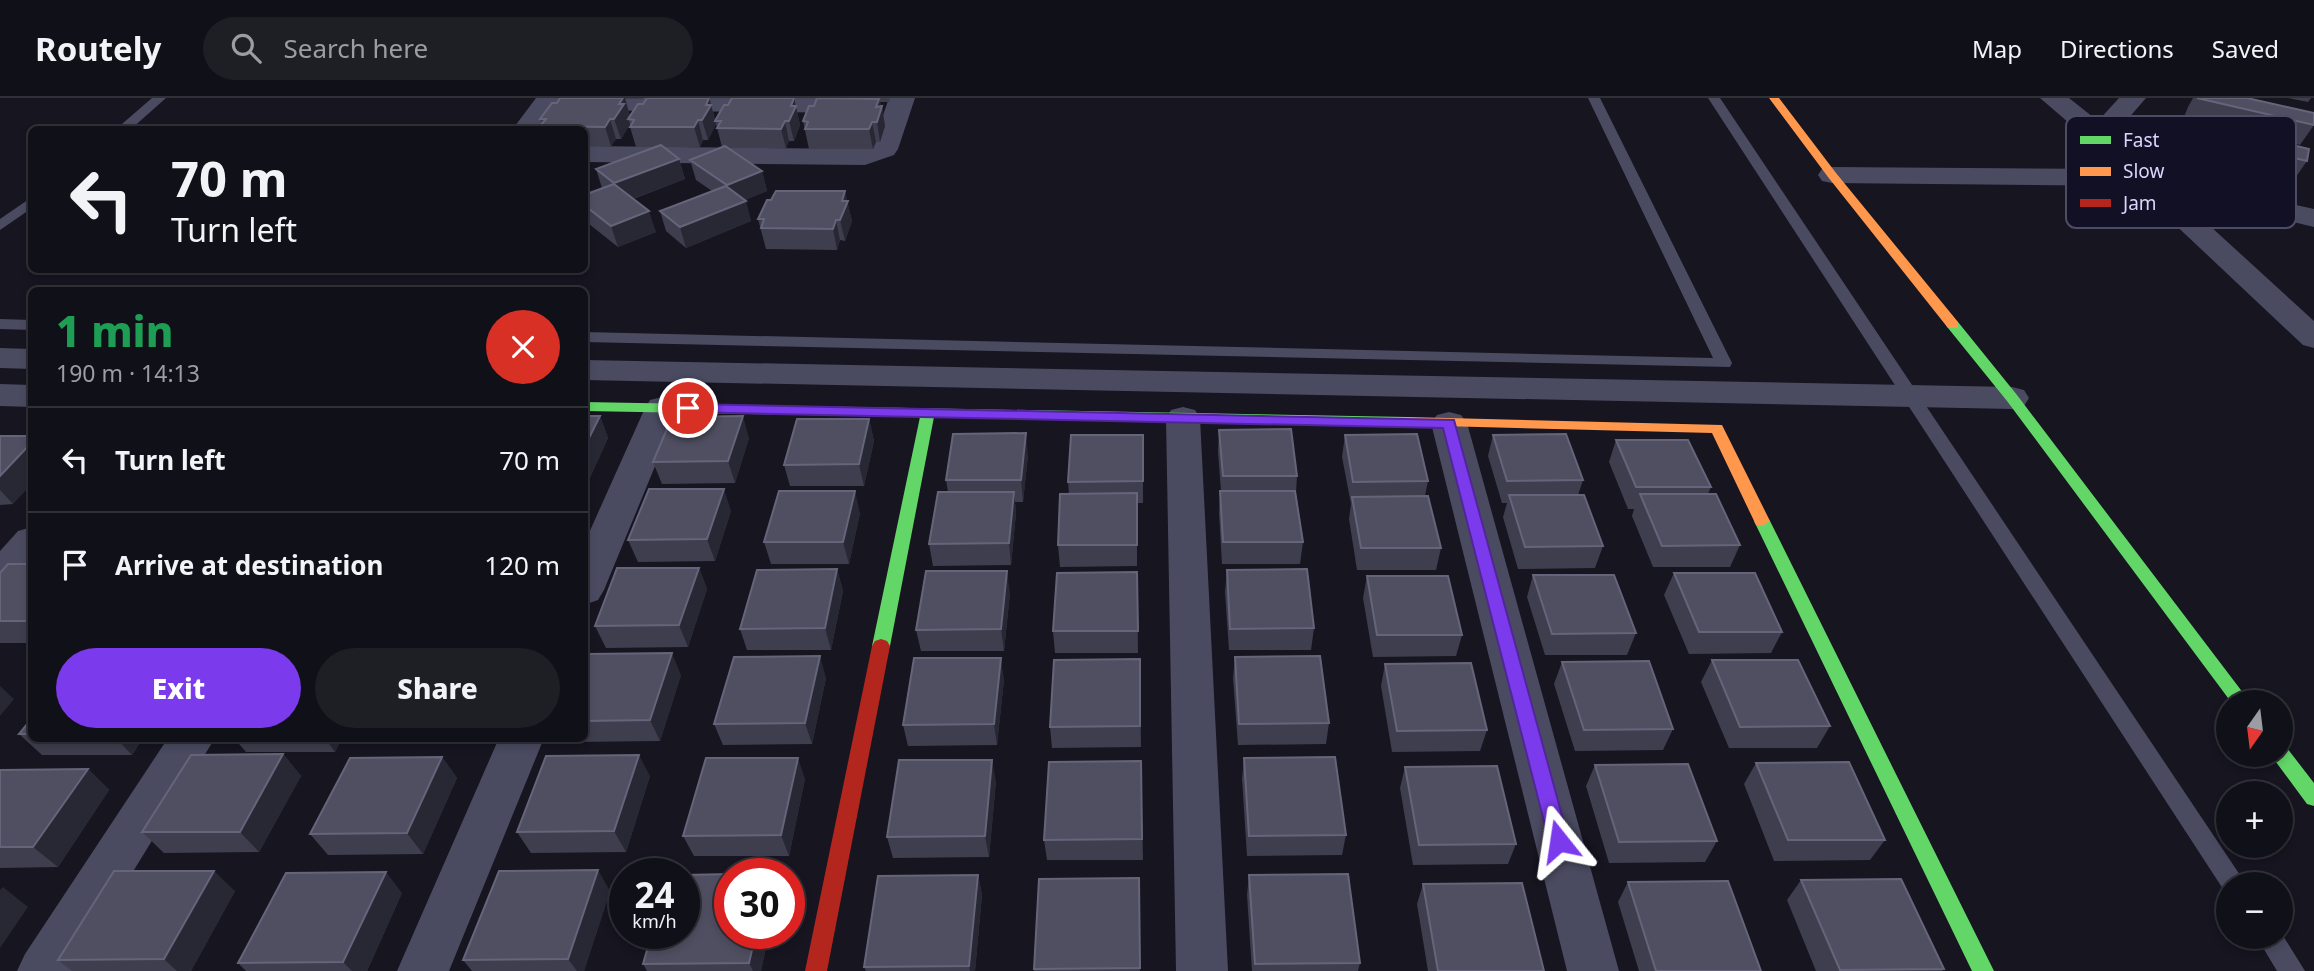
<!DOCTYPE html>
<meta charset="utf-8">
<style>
:root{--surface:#101018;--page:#1e1e25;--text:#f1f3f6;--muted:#9c9da2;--line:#303037;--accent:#7c3aed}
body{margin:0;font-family:"Noto Sans",sans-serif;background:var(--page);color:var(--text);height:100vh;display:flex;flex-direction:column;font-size:26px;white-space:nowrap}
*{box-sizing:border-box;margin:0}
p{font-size:23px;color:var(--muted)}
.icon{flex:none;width:38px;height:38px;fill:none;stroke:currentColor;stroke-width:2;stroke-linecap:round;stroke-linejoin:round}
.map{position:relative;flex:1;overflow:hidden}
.sheet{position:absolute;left:28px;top:189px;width:560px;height:455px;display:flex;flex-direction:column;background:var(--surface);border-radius:10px;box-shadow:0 4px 10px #0003,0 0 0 2px var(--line)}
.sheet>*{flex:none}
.guide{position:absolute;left:28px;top:28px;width:560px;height:147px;border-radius:10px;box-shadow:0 4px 10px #0003,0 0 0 2px var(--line);background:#101018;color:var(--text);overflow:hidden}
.needle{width:46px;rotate:194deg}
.buttons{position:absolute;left:2216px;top:592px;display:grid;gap:14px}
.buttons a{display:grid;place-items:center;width:77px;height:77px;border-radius:50%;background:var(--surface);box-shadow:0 4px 10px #0003,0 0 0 2px var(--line);font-size:35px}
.speed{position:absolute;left:609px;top:760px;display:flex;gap:14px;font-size:35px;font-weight:700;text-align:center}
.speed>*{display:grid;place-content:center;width:91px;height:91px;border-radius:50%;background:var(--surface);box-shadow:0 4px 10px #0003,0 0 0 2px var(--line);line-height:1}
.speed small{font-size:18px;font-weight:400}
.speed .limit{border:10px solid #d22;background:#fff;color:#111}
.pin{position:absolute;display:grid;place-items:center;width:60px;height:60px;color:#fff;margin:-30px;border:4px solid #fff;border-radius:50%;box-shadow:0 2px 7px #0007}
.me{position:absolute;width:77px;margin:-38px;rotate:345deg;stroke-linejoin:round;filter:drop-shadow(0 0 5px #0008)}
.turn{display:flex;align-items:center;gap:24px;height:147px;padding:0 28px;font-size:32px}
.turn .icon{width:91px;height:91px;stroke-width:2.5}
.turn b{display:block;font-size:49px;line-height:60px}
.round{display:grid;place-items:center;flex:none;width:74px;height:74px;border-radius:37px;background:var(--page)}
.summary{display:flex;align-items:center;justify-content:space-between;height:119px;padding:0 28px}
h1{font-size:42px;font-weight:800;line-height:52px;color:#1e9e55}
.action{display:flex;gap:14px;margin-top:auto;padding:14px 28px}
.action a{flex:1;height:80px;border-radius:42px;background:var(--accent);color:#fff;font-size:28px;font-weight:800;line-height:80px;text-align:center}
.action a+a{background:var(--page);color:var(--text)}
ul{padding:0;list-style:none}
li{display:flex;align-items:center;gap:21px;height:105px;padding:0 28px;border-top:2px solid var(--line)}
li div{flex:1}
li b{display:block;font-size:26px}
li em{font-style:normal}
header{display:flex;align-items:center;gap:42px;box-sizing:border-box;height:98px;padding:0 35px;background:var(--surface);border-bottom:2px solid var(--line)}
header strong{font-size:33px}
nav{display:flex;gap:38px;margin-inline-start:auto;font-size:24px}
.search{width:490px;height:63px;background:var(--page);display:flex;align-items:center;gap:18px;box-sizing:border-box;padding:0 24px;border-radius:38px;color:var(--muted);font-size:26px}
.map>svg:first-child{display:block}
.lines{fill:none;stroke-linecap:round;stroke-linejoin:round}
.lane{fill:#4a4b61;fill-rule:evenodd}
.street{fill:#4a4b61;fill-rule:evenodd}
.fast{fill:#63d668;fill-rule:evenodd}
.slow{fill:#ff974d;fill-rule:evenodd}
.jam{fill:#b3261e;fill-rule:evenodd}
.wall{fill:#3f3e4f}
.shaded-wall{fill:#282734}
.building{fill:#504f62;stroke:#65647a;stroke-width:2}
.route{fill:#7c3aed;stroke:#51269a;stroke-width:2}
.key{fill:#121025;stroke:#4d4b66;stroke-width:2}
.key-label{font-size:19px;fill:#d7d6fd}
</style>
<header>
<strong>Routely</strong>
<div class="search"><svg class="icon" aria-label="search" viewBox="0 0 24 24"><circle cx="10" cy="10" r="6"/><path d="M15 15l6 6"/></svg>Search here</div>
<nav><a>Map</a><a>Directions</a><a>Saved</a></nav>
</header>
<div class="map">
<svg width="2314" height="873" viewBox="0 0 2314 873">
<rect width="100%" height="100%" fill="#161520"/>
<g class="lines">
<path class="lane" d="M152,0H166L130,32H115Z
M1588,0H1600L1732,265L1730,269L584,244V234L1713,260Z
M1708,0H1720L2246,786H2228V795L2225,794Z
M32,99V110L0,132V121Z
M0,221L32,222V232L0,231Z
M2280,833L2305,873H2277L2256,838H2280Z"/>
<path class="street" d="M536,0H869L875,2L879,7L875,12L866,15L554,12L539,32H512Z
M889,0H915L898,51L894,57L865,67L584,64V48L862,51L873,46Z
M2040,0H2069L2098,23L2119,0H2146L2114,37L2151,74L2314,111V129L2175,96L2314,223V250L2303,247L2134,88L1832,85L1822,83L1818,77L1822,71L1832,69L2117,71L2090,43Z
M0,250L32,251V271L0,270Z
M584,262L2012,289L2024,292L2029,300L2024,308L2012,311L584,282Z
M0,286L32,287V309L0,308Z
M662,299L674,302L679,310L604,492L598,502L584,507V446L645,310L650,302Z
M1183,309L1195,312L1200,320L1228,873H1176L1166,320L1171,312Z
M1449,314L1461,317L1467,325L1619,873H1567L1431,325L1437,317Z
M32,429V469L14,489L0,494V453L18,433Z
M168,640H215L72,873H17L25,856Z
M499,640H544L449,873H397Z"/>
<path class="fast" d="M1953,223L1958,224L2017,297L2250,604H2231L2007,303L1948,230L1946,227Z
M584,304L1408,319L1415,324L1408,329L934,319L890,548L887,553H875L872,548L920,319L584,313Z
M1762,418L1770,423L1994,873H1972L1754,423Z
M2280,647L2287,650L2314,685V708L2307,706L2273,660L2271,656H2280Z"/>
<path class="slow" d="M1769,0H1779L1836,75L1958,224V230H1948L1828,79Z
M1408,319L1722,327L1770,423L1762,428L1756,427L1712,335L1403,327L1401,324Z"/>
<path class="jam" d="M881,541L887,543L890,548L827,873H805L872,548L875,543Z"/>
</g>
<path class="wall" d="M560,0H643L642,1H625L630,18L629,21L710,0L715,22L794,0L800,27L794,43H789L786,50H727L762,73L767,93L745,102L751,123L686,150L666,133L660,113L712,93L696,82L690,62L722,49L716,26L708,42H703L700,49H663L679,61L685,81L633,101L656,134L618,149L584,122V97L602,90L596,71L657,49H636L630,29V26L621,41H616L611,48H584V32H542L540,28L542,26L540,21L557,5Z
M817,0H890L889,4H880L881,9L882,8L885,28L880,44H876L873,51H809L803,23L814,8Z
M2193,0H2247L2314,27L2300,47L2184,19L2188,9Z
M2288,0H2311L2308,4Z
M2189,22L2307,63L2293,83L2173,53L2177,42Z
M847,103L852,123L845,143L840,142L837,152L766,151L758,121Z
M584,318H600L608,340L588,384H584Z
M869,321L874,343L864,388H790L784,367Z
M1219,332L1297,378L1296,395L1303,444L1300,466H1222L1219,415L1220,393H1221L1218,354Z
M1143,337V405H1137V468L1060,469L1058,447L1069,396L1068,384Z
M1345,337L1428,383L1425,398L1441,450L1436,472H1357L1349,421L1351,406L1342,359Z
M1493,337L1583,382L1578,397L1603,448L1595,470L1518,471L1503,419L1507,405H1502L1488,358Z
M0,338L13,406L0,407Z
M749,340L735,385L662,386L653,364Z
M1616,342L1711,389L1708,396L1740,447L1730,469H1653L1632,418L1634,411H1628L1609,364Z
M1028,357L1023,404H1015L1016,415L1011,467L933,468L929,446L948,394L946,382Z
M731,413L715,463L638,464L628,442Z
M860,415L849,466H771L764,444Z
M32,466V545H0V475Z
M699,470L707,491L688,549L606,550L595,528Z
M837,471L843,493L831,552H747L740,531Z
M1227,472L1314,530L1311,552H1229L1225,494Z
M1137,474L1138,555H1055L1053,533Z
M1674,475L1782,534L1771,555L1689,556L1664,497Z
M1533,477L1636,535L1627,557H1545L1527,499Z
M1367,478L1462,537L1456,558L1373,559L1363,500Z
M1010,495L1004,553H921L916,532Z
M584,559L681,577L660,643L572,644L570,640H584Z
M1235,559L1329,625L1326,646L1238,647L1233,580Z
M1140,561L1141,649L1052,650L1050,629Z
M1712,562L1830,628L1817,650H1729L1701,584Z
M1562,564L1673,631L1663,652L1575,653L1554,586Z
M1385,566L1487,632L1480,653L1392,654L1381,588Z
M826,580L812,646L723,647L714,626Z
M1004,581L997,647L908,648L903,627Z
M32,620V640H143L132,657H42L19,636Z
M234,640H342L335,654H246Z
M379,640H473L471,645L383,646Z
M283,656L301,678L259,754L164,755L142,734Z
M442,659L457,680L423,756L328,757L310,736Z
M1244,660L1346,737L1342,757L1247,758L1242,681Z
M1141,663L1143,762H1047L1044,742Z
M1756,665L1885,742L1870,762L1774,763L1744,686Z
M1595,667L1717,743L1705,764L1609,765L1586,688Z
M1405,669L1516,746L1508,766L1413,767L1400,690Z
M88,671L109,692L58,769L0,770V672Z
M650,678L626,754L531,755L517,734Z
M805,681L789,758H694L683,738Z
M996,683L989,759L893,760L887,739Z
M978,777L982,797L975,873H866L864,869Z
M1249,777L1360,865L1358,873H1252L1247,797Z
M1139,780L1140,873H1034V871Z
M1801,782L1944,871L1942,873H1816L1787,802Z
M1628,784L1761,873H1639L1618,804Z
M1423,786L1544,873H1428L1417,806Z
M235,793L191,873H72L58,862Z
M610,793L584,873H472L463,862Z
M402,795L367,873H246L238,865Z
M730,835H769L761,873H647L643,866Z"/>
<path class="shaded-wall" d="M623,0H625L630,18L628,21L630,26L621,41L614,21L619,6Z
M709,0L716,26L708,42L702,22L706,7Z
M794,0L800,27L794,43L789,23L791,8Z
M879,1L881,12L882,8L885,28L880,44L877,24L876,9Z
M610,21L616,41L611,48L605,29Z
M698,22L703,42L700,49L694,29Z
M785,23L789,43L786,50L781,31Z
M872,24L876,44L873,51L869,31Z
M679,61L685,81L621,105L614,85Z
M762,73L767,93L733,107L727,87Z
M845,93L852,123L845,143L840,122L842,103Z
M746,103L751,123L686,150L680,129Z
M649,113L656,134L618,149L611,128Z
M836,122L840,142L837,152L833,131Z
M600,318L608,340L588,384L584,376V350Z
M743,318L749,340L735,385L728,363Z
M869,321L874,343L864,388L859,366Z
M1026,335L1028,357L1023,404L1021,382Z
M32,344V386L13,406L0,392V378Z
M724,391L731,413L715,463L707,441Z
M855,393L860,415L849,466L843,444Z
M1014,394L1016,415L1011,467L1009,445Z
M699,470L707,491L688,549L679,527Z
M837,471L843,493L831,552L825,530Z
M1007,473L1010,495L1004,553L1001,531Z
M672,555L681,577L660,643L650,622Z
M820,558L826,580L812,646L805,625Z
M1001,560L1004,581L997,647L994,626Z
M0,588L14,601L0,618Z
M116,640H143L132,657Z
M325,640H342L335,654Z
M283,656L301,678L259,754L240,734Z
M639,657L650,678L626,754L614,733Z
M442,659L457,680L423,756L407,735Z
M798,660L805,681L789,758L781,737Z
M992,662L996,683L989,759L985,738Z
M88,671L109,692L58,769L33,749Z
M598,772L610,793L584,873H577L568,861Z
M214,773L235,793L191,873H177L164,861Z
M386,774L402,795L367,873H352L343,864Z
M978,777L982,797L975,873H970L969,868Z
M3,789L28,809L0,850V792Z
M756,835H769L761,873H753L749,865Z"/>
<path class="building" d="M560,0H623L619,6H624L614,21H610L605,29L540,28L546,21H540L552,5H557Z
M647,0H709L706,7H711L702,22H698L694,29H630L634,22L628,21L638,6H643Z
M732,0H794L791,8H796L789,23H785L781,31L717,30L721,23H715L724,7H728Z
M817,0L879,1L876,9L882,8L877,24H872L869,31H805L808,24L803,23L809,8H814Z
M2197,0H2247L2314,15V27Z
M2189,22L2309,51L2307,63L2185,34Z
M661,47L679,61L614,85L596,71Z
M725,48L762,73L727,87L690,62Z
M614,86L649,113L611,128L584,107V97Z
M726,88L746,103L680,129L660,113Z
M776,93H845L842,103H848L840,122H836L833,131L761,130L764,121H758L767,102H771Z
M584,318H600L584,350Z
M743,318L728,363L653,364L672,319Z
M797,321H869L859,366L784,367Z
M1291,331L1297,378H1223L1219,332Z
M1026,335L1021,382H946L953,336Z
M1417,336L1428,383L1353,384L1345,337Z
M1566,336L1583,382L1507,383L1493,337Z
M1071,337H1143V383L1068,384Z
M0,338H32V344L0,378Z
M1616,342H1688L1711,389H1636Z
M649,391H724L707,441L628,442Z
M779,393H855L843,444H764Z
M1220,393H1295L1303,444H1223Z
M938,394H1014L1009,445L929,446Z
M1137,395V447H1058L1060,396Z
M1640,396H1716L1740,447L1662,448Z
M1509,397H1584L1603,448L1525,449Z
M1428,398L1441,450H1361L1352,399Z
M8,466H32V523H0V475Z
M617,470H699L679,527L595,528Z
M837,471L825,530L740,531L757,472Z
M1307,471L1314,530L1230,531L1227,472Z
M926,473H1007L1001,531L916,532Z
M1137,474L1138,533H1053L1057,475Z
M1674,475H1755L1782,534H1699Z
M1533,477H1614L1636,535L1552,536Z
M1367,478H1448L1462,537H1377Z
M672,555L650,622L584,623V559L586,556Z
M820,558L805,625L714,626L734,559Z
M1320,558L1329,625L1239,626L1235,559Z
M914,560H1001L994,626L903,627Z
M1140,561V628L1050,629L1054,562Z
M1712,562H1798L1830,628L1740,629Z
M1649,563L1673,631L1584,632L1562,564Z
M1471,565L1487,632L1397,633L1385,566Z
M32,620V636H19Z
M283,656L240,734H142L191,657Z
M639,657L614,733L517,734L546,658Z
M442,659L407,735L310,736L350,660Z
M1335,659L1346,737L1249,738L1244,660Z
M706,660H798L781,737L683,738Z
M899,662H992L985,738L887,739Z
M1141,663L1142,741L1044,742L1049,664Z
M1849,664L1885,742H1788L1756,665Z
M1688,666L1717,743L1619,744L1595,667Z
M1497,668L1516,746L1419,747L1405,669Z
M88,671L33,749H0V672Z
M598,772L568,861L463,862L499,773Z
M114,773H214L164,861L58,862Z
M386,774L343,864L238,865L286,775Z
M730,776V835H756L749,865L643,866L652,835H684V777Z
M1348,776L1360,865L1255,866L1249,777Z
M978,777L969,868L864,869L878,778Z
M1139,780L1140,870L1034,871L1039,781Z
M1901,781L1944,871L1840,872L1801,782Z
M1728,783L1761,873H1656L1628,784Z
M1522,785L1544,873H1438L1423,786Z"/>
<path class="route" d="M688,306L1454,322L1569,743L1566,749L1559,751L1552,749L1549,743L1443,330L683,314L681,310Z"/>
<rect x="2066" y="18" width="230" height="112" rx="10" class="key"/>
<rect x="2080" y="38" width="31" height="8" fill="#63d668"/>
<rect x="2080" y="69" width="31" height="9" fill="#ff974d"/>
<rect x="2080" y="101" width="31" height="8" fill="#b3261e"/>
<g class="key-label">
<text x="2123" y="49">Fast</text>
<text x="2123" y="80">Slow</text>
<text x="2123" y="112">Jam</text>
</g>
</svg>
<div class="buttons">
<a><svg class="needle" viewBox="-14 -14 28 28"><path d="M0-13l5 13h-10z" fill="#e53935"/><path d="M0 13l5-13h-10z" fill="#9c9da2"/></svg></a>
<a>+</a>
<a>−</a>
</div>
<div class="speed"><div>24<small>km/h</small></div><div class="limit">30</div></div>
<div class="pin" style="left:688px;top:310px;background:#d93025"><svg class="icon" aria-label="arrive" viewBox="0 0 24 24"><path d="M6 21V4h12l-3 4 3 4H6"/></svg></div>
<svg class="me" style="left:1559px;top:743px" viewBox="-20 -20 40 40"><path d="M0-17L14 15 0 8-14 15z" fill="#7c3aed" stroke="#fff" stroke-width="4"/></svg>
<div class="guide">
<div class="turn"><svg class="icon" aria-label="left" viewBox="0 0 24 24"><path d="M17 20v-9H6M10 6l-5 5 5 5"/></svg><div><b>70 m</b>Turn left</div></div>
</div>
<section class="sheet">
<div class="summary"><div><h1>1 min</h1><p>190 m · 14:13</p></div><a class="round" style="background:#d93025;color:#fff"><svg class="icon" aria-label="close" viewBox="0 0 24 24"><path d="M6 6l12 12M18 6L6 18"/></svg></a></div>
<ul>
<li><svg class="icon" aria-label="left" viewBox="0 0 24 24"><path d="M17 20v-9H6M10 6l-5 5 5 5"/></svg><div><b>Turn left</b></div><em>70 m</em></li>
<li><svg class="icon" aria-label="arrive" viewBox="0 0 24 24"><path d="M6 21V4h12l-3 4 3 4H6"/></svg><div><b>Arrive at destination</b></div><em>120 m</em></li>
</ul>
<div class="action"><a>Exit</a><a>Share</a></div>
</section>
</div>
